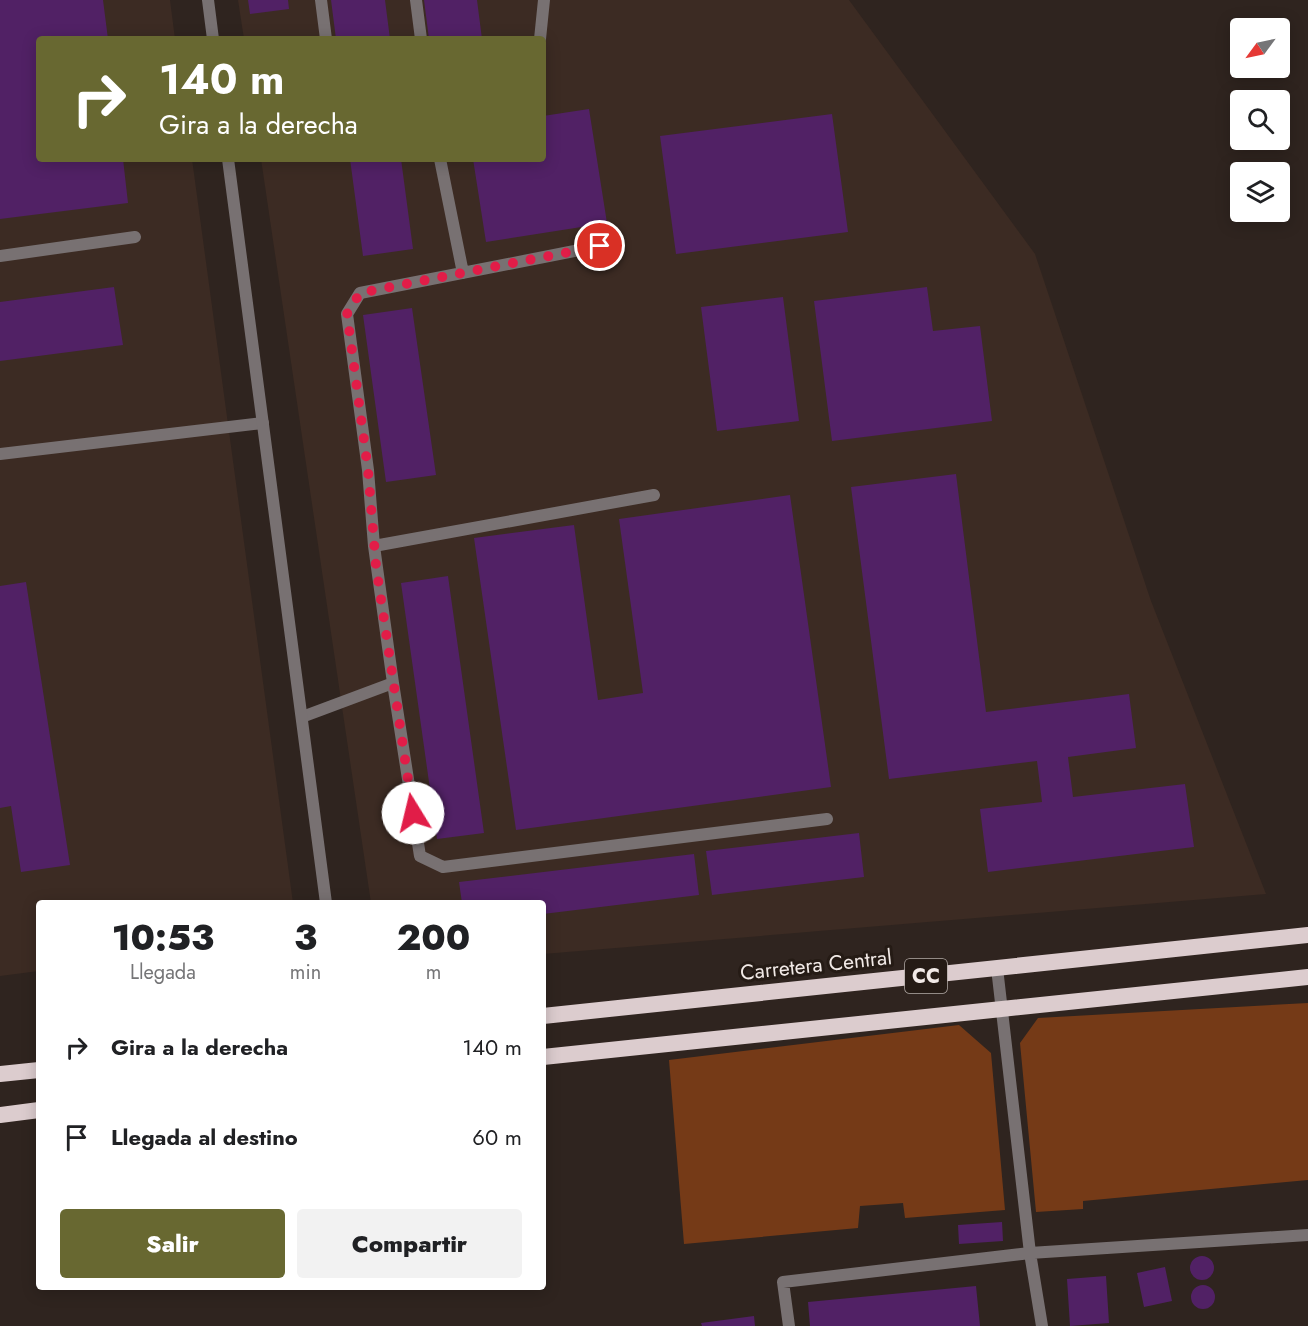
<!DOCTYPE html>
<html lang="es">
<style>
:root{--surface:#fff;--page:#f2f2f2;--text:#202124;--muted:#757577;--accent:#686831}
body{margin:0;font-family:Jost,sans-serif;background:var(--page);color:var(--text);height:100vh;display:flex;flex-direction:column;font-size:22px;white-space:nowrap}
*{box-sizing:border-box;margin:0}
p{font-size:20px;color:var(--muted)}
.icon{flex:none;width:33px;height:33px;fill:none;stroke:currentColor;stroke-width:2;stroke-linecap:round;stroke-linejoin:round}
.map{position:relative;flex:1;overflow:hidden}
.details{position:absolute;left:36px;top:900px;width:510px;height:390px;display:flex;flex-direction:column;background:var(--surface);border-radius:6px;box-shadow:0 3px 15px #0003}
.details>*{flex:none}
.guide{position:absolute;left:36px;top:36px;width:510px;height:126px;border-radius:6px;box-shadow:0 3px 15px #0003;background:#686831;color:#fff;overflow:hidden}
.needle{width:39px;rotate:237deg}
.fabs{position:absolute;left:1230px;top:18px;display:grid;gap:12px}
.fabs a{display:grid;place-items:center;width:60px;height:60px;border-radius:6px;background:var(--surface);box-shadow:0 3px 15px #0003;font-size:30px}
.pin{position:absolute;display:grid;place-items:center;width:51px;height:51px;color:#fff;margin:-26px;border:3px solid #fff;border-radius:50%;box-shadow:0 2px 6px #0007}
.me{position:absolute;width:66px;margin:-33px;rotate:351deg;stroke-linejoin:round;filter:drop-shadow(0 0 4px #0008)}
.turn{display:flex;align-items:center;gap:21px;height:126px;padding:0 24px;font-size:27px}
.turn .icon{width:78px;height:78px;stroke-width:2.5}
.turn b{display:block;font-size:42px;line-height:51px}
.eta{display:flex;justify-content:space-evenly;align-items:center;height:102px;text-align:center}
.eta b{font-size:36px;font-weight:800;line-height:42px}
.primary-button{display:flex;gap:12px;margin-top:auto;padding:12px 24px}
.primary-button a{flex:1;height:69px;border-radius:6px;background:var(--accent);color:#fff;font-size:24px;font-weight:800;line-height:69px;text-align:center}
.primary-button a+a{background:var(--page);color:var(--text)}
ul{padding:0;list-style:none}
li{display:flex;align-items:center;gap:18px;height:90px;padding:0 24px}
li div{flex:1}
li b{display:block;font-size:22px}
li em{font-style:normal}
.map>svg:first-child{display:block}
.built{fill:#3c2b23}
.green{fill:#753a17}
.building{fill:#512165}
.lines{fill:none;stroke-linecap:round;stroke-linejoin:round}
.service{stroke:#787172;stroke-width:12}
.tertiary{stroke:#787172;stroke-width:12}
.trunk{stroke:#dcccce;stroke-width:16}
.route{stroke:#e11d48;stroke-width:10;stroke-dasharray:0 18}
.labels{text-anchor:middle;dominant-baseline:central;stroke-width:6;stroke-linejoin:round;paint-order:stroke}
.shield{fill:#251b15;stroke:#b4aca8;stroke-width:1.5}
.shield-label{font-size:20px;font-weight:bold;fill:#f2eae7}
.street-label{font-size:21px;fill:#f2eae7;stroke:#251b15}
</style>
<div class="map">
<svg width="1308" height="1326" viewBox="0 0 1308 1326">
<rect width="100%" height="100%" fill="#2f241f"/>
<path class="built" d="M0,0H170L175,39H39V159H192L293,903H39V971L0,976Z
M238,0H849L1035,254L1151,601L1266,894L543,954V903H371L261,159H543V39H244Z"/>
<path class="green" d="M1308,1003V1180L1083,1201V1209L1036,1212L1020,1043L1038,1018Z
M959,1025L991,1053L1005,1210L905,1218L903,1203L860,1206L858,1228L684,1244L669,1060Z"/>
<path class="building" d="M0,0H103L108,39H39V159H123L128,203L0,219Z
M248,0H288L289,9L250,14Z
M331,0H385L390,39H336Z
M424,0H477L482,39H429Z
M589,109L607,223L486,242L473,159H543V116Z
M832,114L848,232L676,254L660,136Z
M350,159H401L413,249L363,256Z
M114,287L123,345L0,361V302Z
M927,287L933,331L980,326L992,421L832,441L814,301Z
M783,297L799,421L717,431L701,307Z
M412,308L436,475L386,482L363,315Z
M956,474L986,712L1129,694L1136,748L1068,757L1073,797L1185,784L1194,847L988,872L980,809L1042,802L1037,761L889,779L851,487Z
M790,495L831,787L516,830L474,538L574,525L598,700L643,693L619,519Z
M448,576L484,833L437,839L401,583Z
M26,582L70,865L21,872L11,806L0,808V586Z
M859,833L864,877L712,895L706,851Z
M694,854L699,895L543,914V903H462L459,882Z
M1002,1222L1003,1241L959,1244L958,1225Z
M1190 1268a12 12 0 1 1 24 0a12 12 0 1 1-24 0Z
M1165,1267L1172,1301L1144,1307L1137,1273Z
M1106,1276L1109,1323L1070,1326L1067,1279Z
M1191 1297a12 12 0 1 1 24 0a12 12 0 1 1-24 0Z
M976,1286L980,1326H810L808,1302Z
M754,1316L755,1326H702L701,1323Z"/>
<g class="lines">
<path class="service" d="M321,0L326,39
M416,0L421,39
M540,39L544,0
M440,159L463,273
M0,256L135,237
M0,454L263,423
M374,546L654,495
M393,683L374,546L368,470L347,314L360,293L600,246
M302,717L393,683L420,856L443,867L827,819
M997,968L1030,1253L1042,1326
M789,1326L783,1282L1030,1253L1308,1235"/>
<path class="tertiary" d="M208,0L213,39
M228,159L326,903"/>
<path class="trunk" d="M543,1016L1308,935
M543,1057L1308,977
M0,1074L39,1070
M0,1115L39,1110"/>
</g>
<g class="lines">
<path class="route" d="M413,813L376,566L368,470L347,314L360,293L600,246"/>
</g>
<g class="labels">
<rect class="shield" x="905" y="959" width="42" height="34" rx="4.5"/>
<g class="shield-label">
<text x="926" y="976">CC</text>
</g>
<g class="street-label">
<text transform="translate(816 965) rotate(-6)">Carretera Central</text>
</g>
</g>
</svg>
<div class="fabs">
<a><svg class="needle" viewBox="-14 -14 28 28"><path d="M0-13l5 13h-10z" fill="#e53935"/><path d="M0 13l5-13h-10z" fill="#757577"/></svg></a>
<a><svg class="icon" aria-label="search" viewBox="0 0 24 24"><circle cx="10" cy="10" r="6"/><path d="M15 15l6 6"/></svg></a>
<a><svg class="icon" aria-label="layers" viewBox="0 0 24 24"><path d="M12 4l9 5-9 5-9-5zM3 14l9 5 9-5"/></svg></a>
</div>
<div class="pin" style="left:600px;top:246px;background:#d93025"><svg class="icon" aria-label="arrive" viewBox="0 0 24 24"><path d="M6 21V4h12l-3 4 3 4H6"/></svg></div>
<svg class="me" style="left:413px;top:813px" viewBox="-20 -20 40 40"><circle r="19" fill="#fff"/><path d="M0-13L10 11 0 6-10 11z" fill="#e11d48"/></svg>
<div class="guide">
<div class="turn"><svg class="icon" aria-label="right" viewBox="0 0 24 24"><path d="M7 20v-9h11M14 6l5 5-5 5"/></svg><div><b>140 m</b>Gira a la derecha</div></div>
</div>
<section class="details">
<div class="eta">
<div><b>10:53</b><p>Llegada</p></div>
<div><b>3</b><p>min</p></div>
<div><b>200</b><p>m</p></div>
</div>
<ul>
<li><svg class="icon" aria-label="right" viewBox="0 0 24 24"><path d="M7 20v-9h11M14 6l5 5-5 5"/></svg><div><b>Gira a la derecha</b></div><em>140 m</em></li>
<li><svg class="icon" aria-label="arrive" viewBox="0 0 24 24"><path d="M6 21V4h12l-3 4 3 4H6"/></svg><div><b>Llegada al destino</b></div><em>60 m</em></li>
</ul>
<div class="primary-button"><a>Salir</a><a>Compartir</a></div>
</section>
</div>
